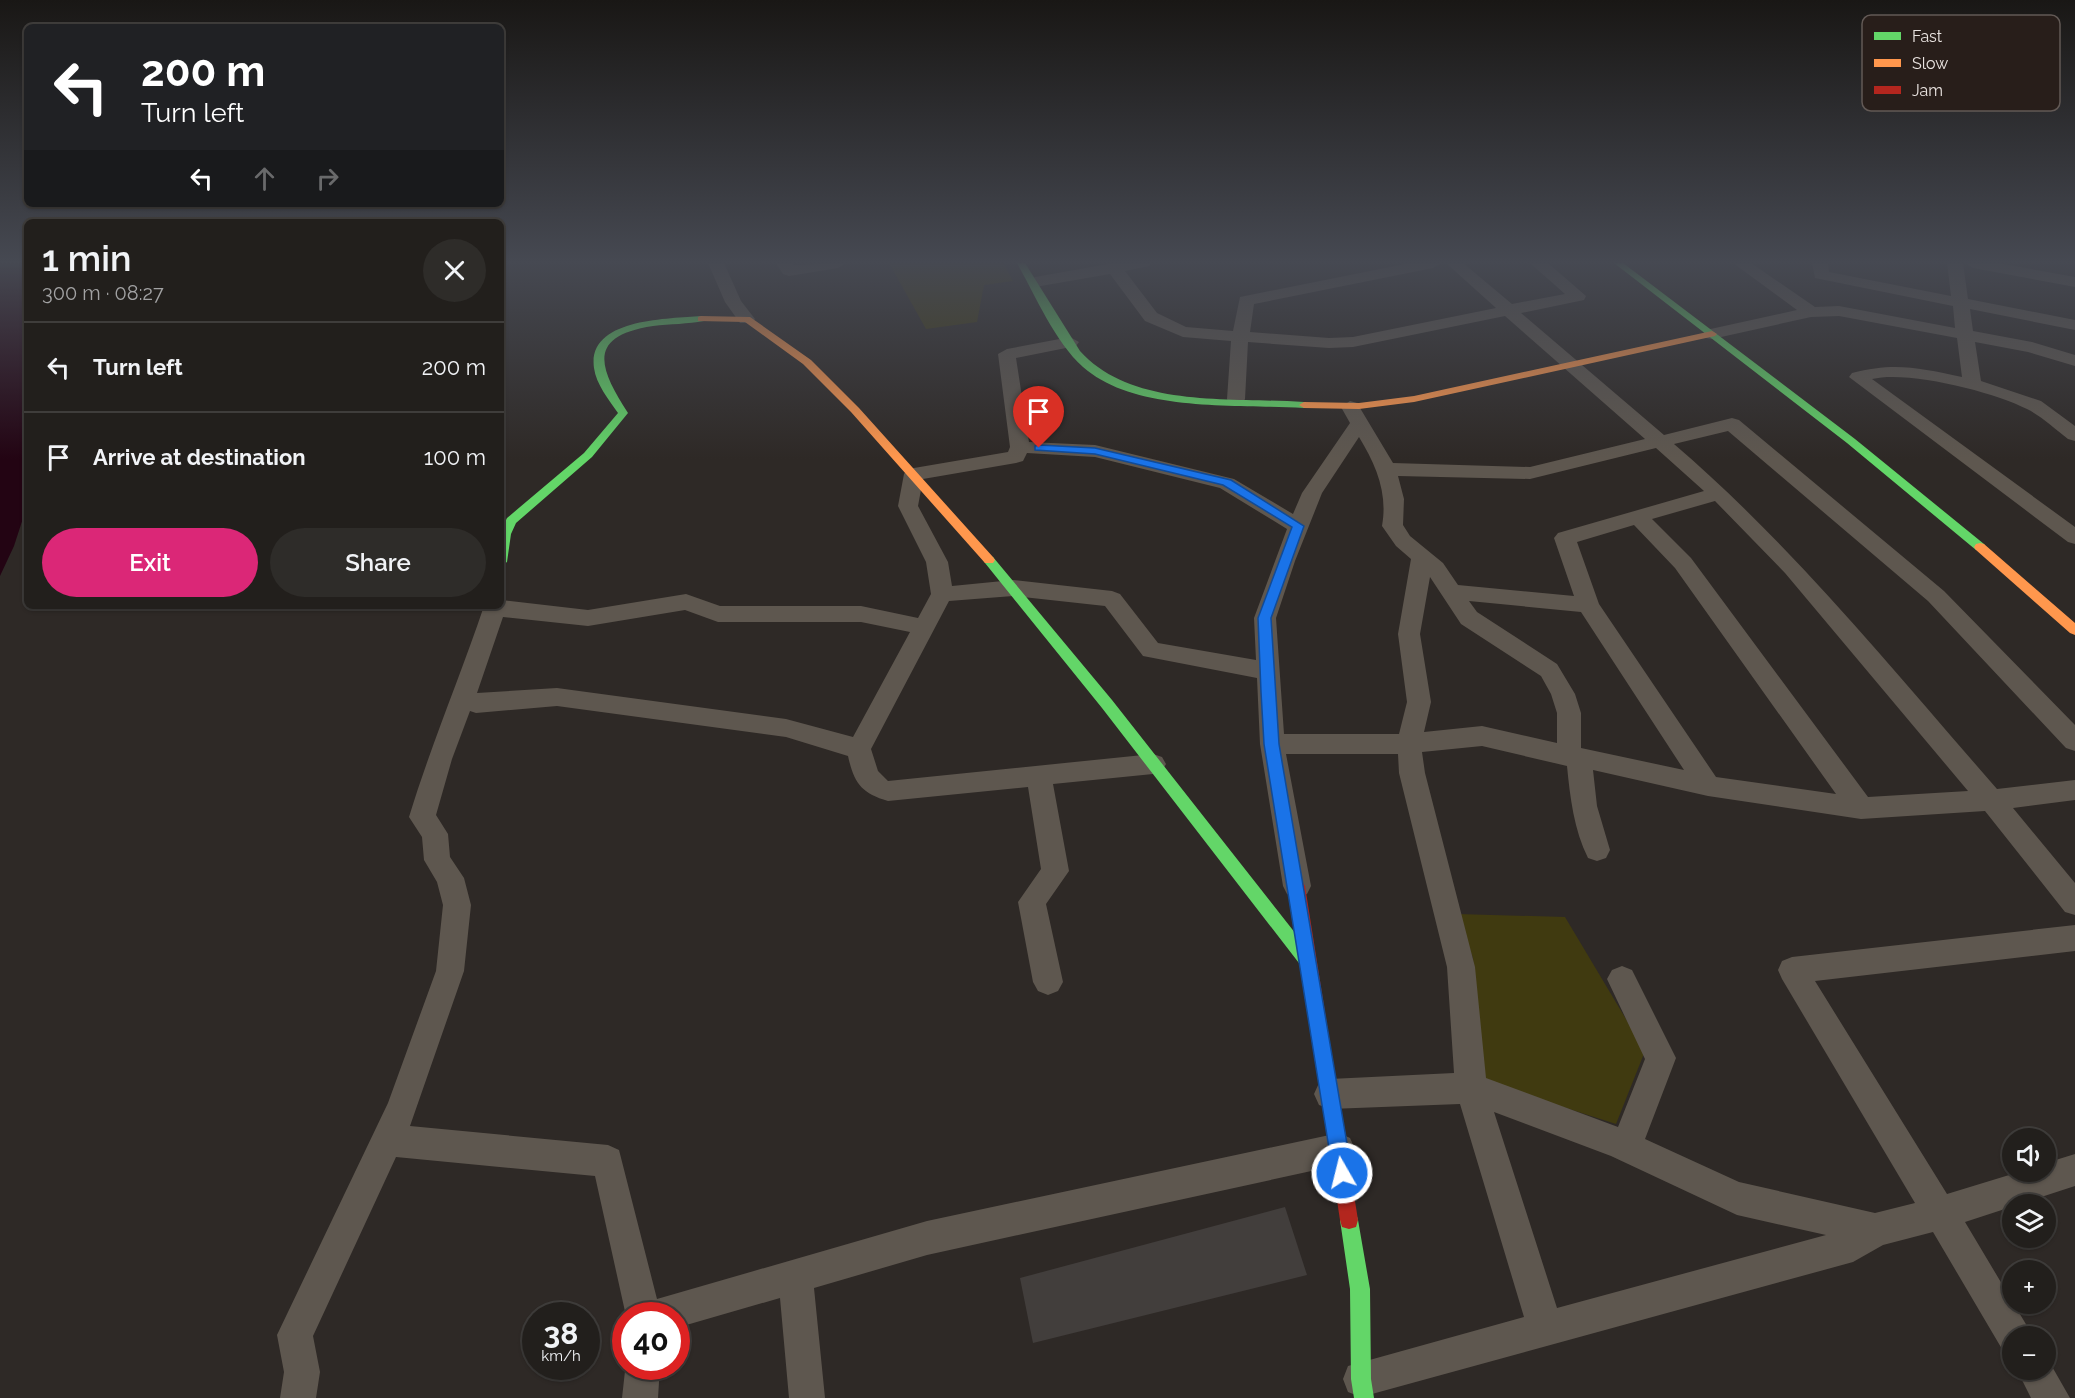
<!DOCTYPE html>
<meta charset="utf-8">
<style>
:root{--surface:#221f1c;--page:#2e2c29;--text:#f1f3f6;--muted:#a2a2a3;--line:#3f3d3b;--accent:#db2777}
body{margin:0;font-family:Raleway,sans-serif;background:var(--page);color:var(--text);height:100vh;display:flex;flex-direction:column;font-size:22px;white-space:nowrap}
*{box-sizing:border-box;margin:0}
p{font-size:20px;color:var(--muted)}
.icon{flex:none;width:33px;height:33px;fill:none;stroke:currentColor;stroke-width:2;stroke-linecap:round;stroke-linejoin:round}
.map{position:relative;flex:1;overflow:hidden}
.details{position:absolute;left:24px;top:219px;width:480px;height:390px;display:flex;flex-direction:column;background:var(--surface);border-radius:9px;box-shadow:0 2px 4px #0004,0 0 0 2px var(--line)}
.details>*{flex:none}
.banner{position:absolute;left:24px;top:24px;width:480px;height:183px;border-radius:9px;box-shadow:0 2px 4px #0004,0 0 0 2px var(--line);background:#202124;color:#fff;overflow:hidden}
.tools{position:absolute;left:2002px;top:1128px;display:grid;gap:12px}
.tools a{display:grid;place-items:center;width:54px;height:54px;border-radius:50%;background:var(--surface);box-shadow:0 2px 4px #0004,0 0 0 2px var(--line);font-size:30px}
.speed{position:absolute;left:522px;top:1302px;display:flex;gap:12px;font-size:30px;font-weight:700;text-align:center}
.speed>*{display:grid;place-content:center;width:78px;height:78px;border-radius:50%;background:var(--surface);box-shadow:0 2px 4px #0004,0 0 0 2px var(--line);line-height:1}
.speed small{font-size:15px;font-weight:400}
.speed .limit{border:9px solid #d22;background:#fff;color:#111}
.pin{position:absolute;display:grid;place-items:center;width:51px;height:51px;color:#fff;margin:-62px -26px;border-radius:50% 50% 50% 0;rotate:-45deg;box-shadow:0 0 6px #0007}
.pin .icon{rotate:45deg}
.me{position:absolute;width:66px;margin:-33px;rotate:352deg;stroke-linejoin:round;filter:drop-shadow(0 0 4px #0008)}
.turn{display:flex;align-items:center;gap:21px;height:126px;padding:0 18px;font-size:27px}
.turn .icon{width:78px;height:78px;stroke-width:2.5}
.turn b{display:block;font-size:42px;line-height:51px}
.lanes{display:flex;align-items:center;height:57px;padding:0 18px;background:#0003;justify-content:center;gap:30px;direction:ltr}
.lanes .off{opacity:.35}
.round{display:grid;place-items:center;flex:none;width:63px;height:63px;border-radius:32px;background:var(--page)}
.summary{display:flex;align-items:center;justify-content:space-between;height:102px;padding:0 18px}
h1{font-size:36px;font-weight:600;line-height:45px}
.cta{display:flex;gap:12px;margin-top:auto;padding:12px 18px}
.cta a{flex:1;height:69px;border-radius:36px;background:var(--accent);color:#fff;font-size:24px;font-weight:600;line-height:69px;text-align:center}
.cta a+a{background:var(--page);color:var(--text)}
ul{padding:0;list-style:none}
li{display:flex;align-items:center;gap:18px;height:90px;padding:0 18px;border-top:2px solid var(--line)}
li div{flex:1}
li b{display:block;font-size:22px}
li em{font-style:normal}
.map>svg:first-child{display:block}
.green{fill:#403a10}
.water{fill:#230413}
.building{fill:#423e3c}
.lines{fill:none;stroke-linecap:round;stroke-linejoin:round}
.street{fill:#5e574f;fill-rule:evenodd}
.fast{fill:#63d668;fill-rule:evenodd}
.slow{fill:#ff974d;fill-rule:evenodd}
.jam{fill:#b3261e;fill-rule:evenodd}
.route{fill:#1a73e8;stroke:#114b97;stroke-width:1.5}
.key{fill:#281e1a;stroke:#625955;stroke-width:1.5}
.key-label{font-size:16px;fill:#e9e3e0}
</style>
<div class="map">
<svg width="2075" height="1398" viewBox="0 0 2075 1398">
<rect width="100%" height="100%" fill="#2e2926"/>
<path class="green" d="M889,263H1003L1013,281L984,285L977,322L926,329Z
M1457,914L1565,917L1645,1051L1616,1124L1482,1081L1473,958Z"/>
<path class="water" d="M0,263H27V506L14,546L0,576Z"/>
<path class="building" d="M1285,1207L1307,1275L1033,1343L1020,1278Z"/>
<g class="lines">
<path class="street" d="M708,263H724L741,301L755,319L752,323H740L725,302Z
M776,263H792L794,265L846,263L838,268L789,276L783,274Z
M1114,263H1151L1149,266L1125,271L1157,313L1186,327L1233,331L1240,297L1410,263H1441L1433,268L1254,304L1250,332L1329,338L1353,337L1496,308L1446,263H1463L1512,304L1565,294L1530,263H1548L1586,296L1584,300L1521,313L1664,435L1732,418L1739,420L1944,591L2075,725V751L2066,748L1928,601L1728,431L1674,444C1794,547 1893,670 1997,789L2075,780V800L2013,808L2075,883V915L2065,912L1985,811L1861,819L1708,796L1593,770L1597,806L1610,850L1606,858L1597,861L1588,858C1574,830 1570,797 1567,766L1482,746L1422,752L1425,773L1475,967L1486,1078L1618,1127L1645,1059L1607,979L1612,970L1622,966L1632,970L1676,1058L1645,1139L1739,1182L1875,1213L1915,1203L1782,979L1778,970L1782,961L1792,957L2075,925V951L1815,981L1947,1194L2019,1172H2046V1163L2075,1154V1186L1965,1222L2033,1336H2013V1353L2002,1349L1933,1232L1883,1245L1853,1262L1361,1397L1348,1392L1343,1379L1348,1366L1524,1317L1460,1104L1330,1109L1319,1105L1314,1094L1319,1083L1330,1079L1454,1073L1447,967L1399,773L1398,754H1286L1311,886L1307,894L1297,898L1287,894L1283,886L1260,744L1257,678L1143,656L1105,606L1013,596L949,601L871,749L878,771L888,781L1153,754L1162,757L1166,764L1162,771L1153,774L1053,784L1069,871L1046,904L1063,982L1058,991L1048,995L1038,991L1033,982L1018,902L1041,869L1028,787L888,801C861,793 854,783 848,756L786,737L557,706L476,713L470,711L452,759L436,815L448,834L450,857L464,878L471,905L464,971L410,1126L608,1145L619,1150L657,1299L927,1221L1339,1133L1350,1138L1355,1149L1350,1160L1339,1165L927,1255L814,1288L825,1398H789L780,1298L676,1328V1316H626L595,1176L396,1157L313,1336L320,1372L316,1398H280L284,1372L277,1335L388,1103L436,971L443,905L437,882L424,860L422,837L409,817C431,745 460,677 484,606H501V600L588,610L686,594L720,606H861L918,618L931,594L926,562L898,506L904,474L907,470L914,468L1008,452L1010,447L998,354L1007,349L1070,337L1079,342L1076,346L1016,358L1029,442L1095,445L1234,479L1293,514L1302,493L1350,423L1341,407L1350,401L1357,403L1393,463L1530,467L1645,439L1505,316L1353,347L1329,348L1248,342L1245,399L1243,403H1229L1227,399L1231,341L1183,337L1145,321L1110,274L1035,287L1027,282L1035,277ZM1359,437C1376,465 1388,493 1382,526L1396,546L1411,559L1398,634L1407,702L1399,734H1284L1276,618L1295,561L1322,493ZM1656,448L1704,491L1558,533L1554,538L1574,596L1458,585L1443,563L1410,536L1403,525L1404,499L1398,476L1530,479ZM1027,453L1095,457L1220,488L1287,529L1254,618L1256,660L1158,643L1120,594L1112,591L1013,580L952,586L948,562L918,506L923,479L1016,463L1023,461ZM1715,501L1785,573L1968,791L1868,797L1691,558L1652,519ZM1634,525L1675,568L1836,794L1716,777L1599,604L1577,542ZM1430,577L1461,624L1541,676L1551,694L1557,713V743L1482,726L1424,732L1431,702L1420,634ZM1469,601L1581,612L1684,770L1581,748V713L1575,694L1557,664L1477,612ZM685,610L718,622H861L910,632L853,737L786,719L557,688L477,693L503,617L588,626ZM1494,1112L1611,1156L1737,1215L1826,1235L1557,1308Z
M1733,263H1751L1815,307L1839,306L1955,328L1953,306L1815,278L1812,263H1828L1829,272L1951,296L1947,263H1963L1968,299L2075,320V330L1970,309L1973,331L2032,342L2075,355V366L2028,352L1975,342L1981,381L2041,401L2075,426V441L2068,439C2055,429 2041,416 2027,409C1994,392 1908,370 1872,379L2075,527V544L2068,542L1849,377L1852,373C1895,362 1919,368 1962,377L1957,338L1839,316L1811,317L1712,339L1706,338L1703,334L1706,330L1797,310Z
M1965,263H1998L2075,277V287L1973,268Z
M2046,1356L2070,1398H2031L2017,1370H2046Z
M626,1362V1366H660L658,1398H622Z"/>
<path class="fast" d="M1017,263H1025L1080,351C1132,409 1232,397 1304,402L1309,405L1304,408C1238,404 1135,413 1083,367C1055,342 1035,295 1017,263Z
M1614,263H1623L1855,439L1984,544L1986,547L1984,550H1976L1847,443Z
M701,316L704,317V321C688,324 670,324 653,326C586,336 599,368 628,413L592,457L516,523L511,534L507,562L501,566V530L507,518L584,453L618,413C609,400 596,384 594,368C587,318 668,319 701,316Z
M989,556L993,557L1112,700L1314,957L1316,962L1314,967L1308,969L1302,967L1102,708L985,563L983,560Z
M1349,1211L1356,1213L1358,1220L1370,1289L1371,1379L1374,1398H1354L1351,1379L1350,1289L1340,1220L1342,1213Z"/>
<path class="slow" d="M701,316L750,317L811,360L859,408L993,557L995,560L993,563H985L851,412L803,364L745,322L698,321V317Z
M1712,331L1717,334L1715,336L1414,402L1359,409L1304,408L1299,405L1304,402L1359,403L1414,396Z
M1980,543L1984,544L2075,623V635L2070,633L1976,550L1974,547L1976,544Z"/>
<path class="jam" d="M1297,879L1302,881L1305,886L1358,1220L1356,1227L1349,1229L1342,1227L1340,1220L1289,886L1292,881Z"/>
</g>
<linearGradient id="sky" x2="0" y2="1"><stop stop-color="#191715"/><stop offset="0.57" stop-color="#464952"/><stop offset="1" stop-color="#464952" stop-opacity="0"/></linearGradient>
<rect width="2075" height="459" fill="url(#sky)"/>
<path class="route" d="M1039,445L1095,448L1231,480L1304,526L1271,618L1279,744L1352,1173L1349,1179L1342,1182L1336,1179L1333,1173L1264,744L1261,692L1258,618L1292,527L1223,485L1095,454L1035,450V446Z"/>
<rect x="1862" y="15" width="198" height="96" rx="9" class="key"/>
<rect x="1874" y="32" width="27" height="8" fill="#63d668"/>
<rect x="1874" y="59" width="27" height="8" fill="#ff974d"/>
<rect x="1874" y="86" width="27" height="8" fill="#b3261e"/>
<g class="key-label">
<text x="1912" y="42">Fast</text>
<text x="1912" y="69">Slow</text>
<text x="1912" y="96">Jam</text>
</g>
</svg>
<div class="tools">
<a><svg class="icon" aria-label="sound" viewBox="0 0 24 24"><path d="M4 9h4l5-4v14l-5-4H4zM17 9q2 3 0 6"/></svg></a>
<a><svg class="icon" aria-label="layers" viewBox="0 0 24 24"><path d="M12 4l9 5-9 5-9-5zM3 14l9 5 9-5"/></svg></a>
<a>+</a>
<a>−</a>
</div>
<div class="speed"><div>38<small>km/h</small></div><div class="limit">40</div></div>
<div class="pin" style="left:1039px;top:448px;background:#d93025"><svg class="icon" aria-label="arrive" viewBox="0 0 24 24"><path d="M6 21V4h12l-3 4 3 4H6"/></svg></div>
<svg class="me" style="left:1342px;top:1173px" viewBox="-20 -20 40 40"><circle r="17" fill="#1a73e8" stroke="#fff" stroke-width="3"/><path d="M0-11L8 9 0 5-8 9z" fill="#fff"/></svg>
<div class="banner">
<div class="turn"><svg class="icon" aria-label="left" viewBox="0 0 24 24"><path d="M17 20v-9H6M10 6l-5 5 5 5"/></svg><div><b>200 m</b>Turn left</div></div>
<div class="lanes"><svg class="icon" aria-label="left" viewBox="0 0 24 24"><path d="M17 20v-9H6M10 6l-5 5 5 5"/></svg><svg class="icon off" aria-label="ahead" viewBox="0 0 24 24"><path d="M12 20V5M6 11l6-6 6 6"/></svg><svg class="icon off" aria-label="right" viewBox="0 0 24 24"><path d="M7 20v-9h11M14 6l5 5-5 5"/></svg></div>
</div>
<section class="details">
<div class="summary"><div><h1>1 min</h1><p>300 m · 08:27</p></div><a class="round"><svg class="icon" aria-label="close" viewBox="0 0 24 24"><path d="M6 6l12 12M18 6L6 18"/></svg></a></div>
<ul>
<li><svg class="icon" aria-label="left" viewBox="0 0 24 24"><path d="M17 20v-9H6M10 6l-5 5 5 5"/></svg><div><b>Turn left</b></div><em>200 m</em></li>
<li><svg class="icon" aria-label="arrive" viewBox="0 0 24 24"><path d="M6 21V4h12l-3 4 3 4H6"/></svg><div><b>Arrive at destination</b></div><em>100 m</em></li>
</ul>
<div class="cta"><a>Exit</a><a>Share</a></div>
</section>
</div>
